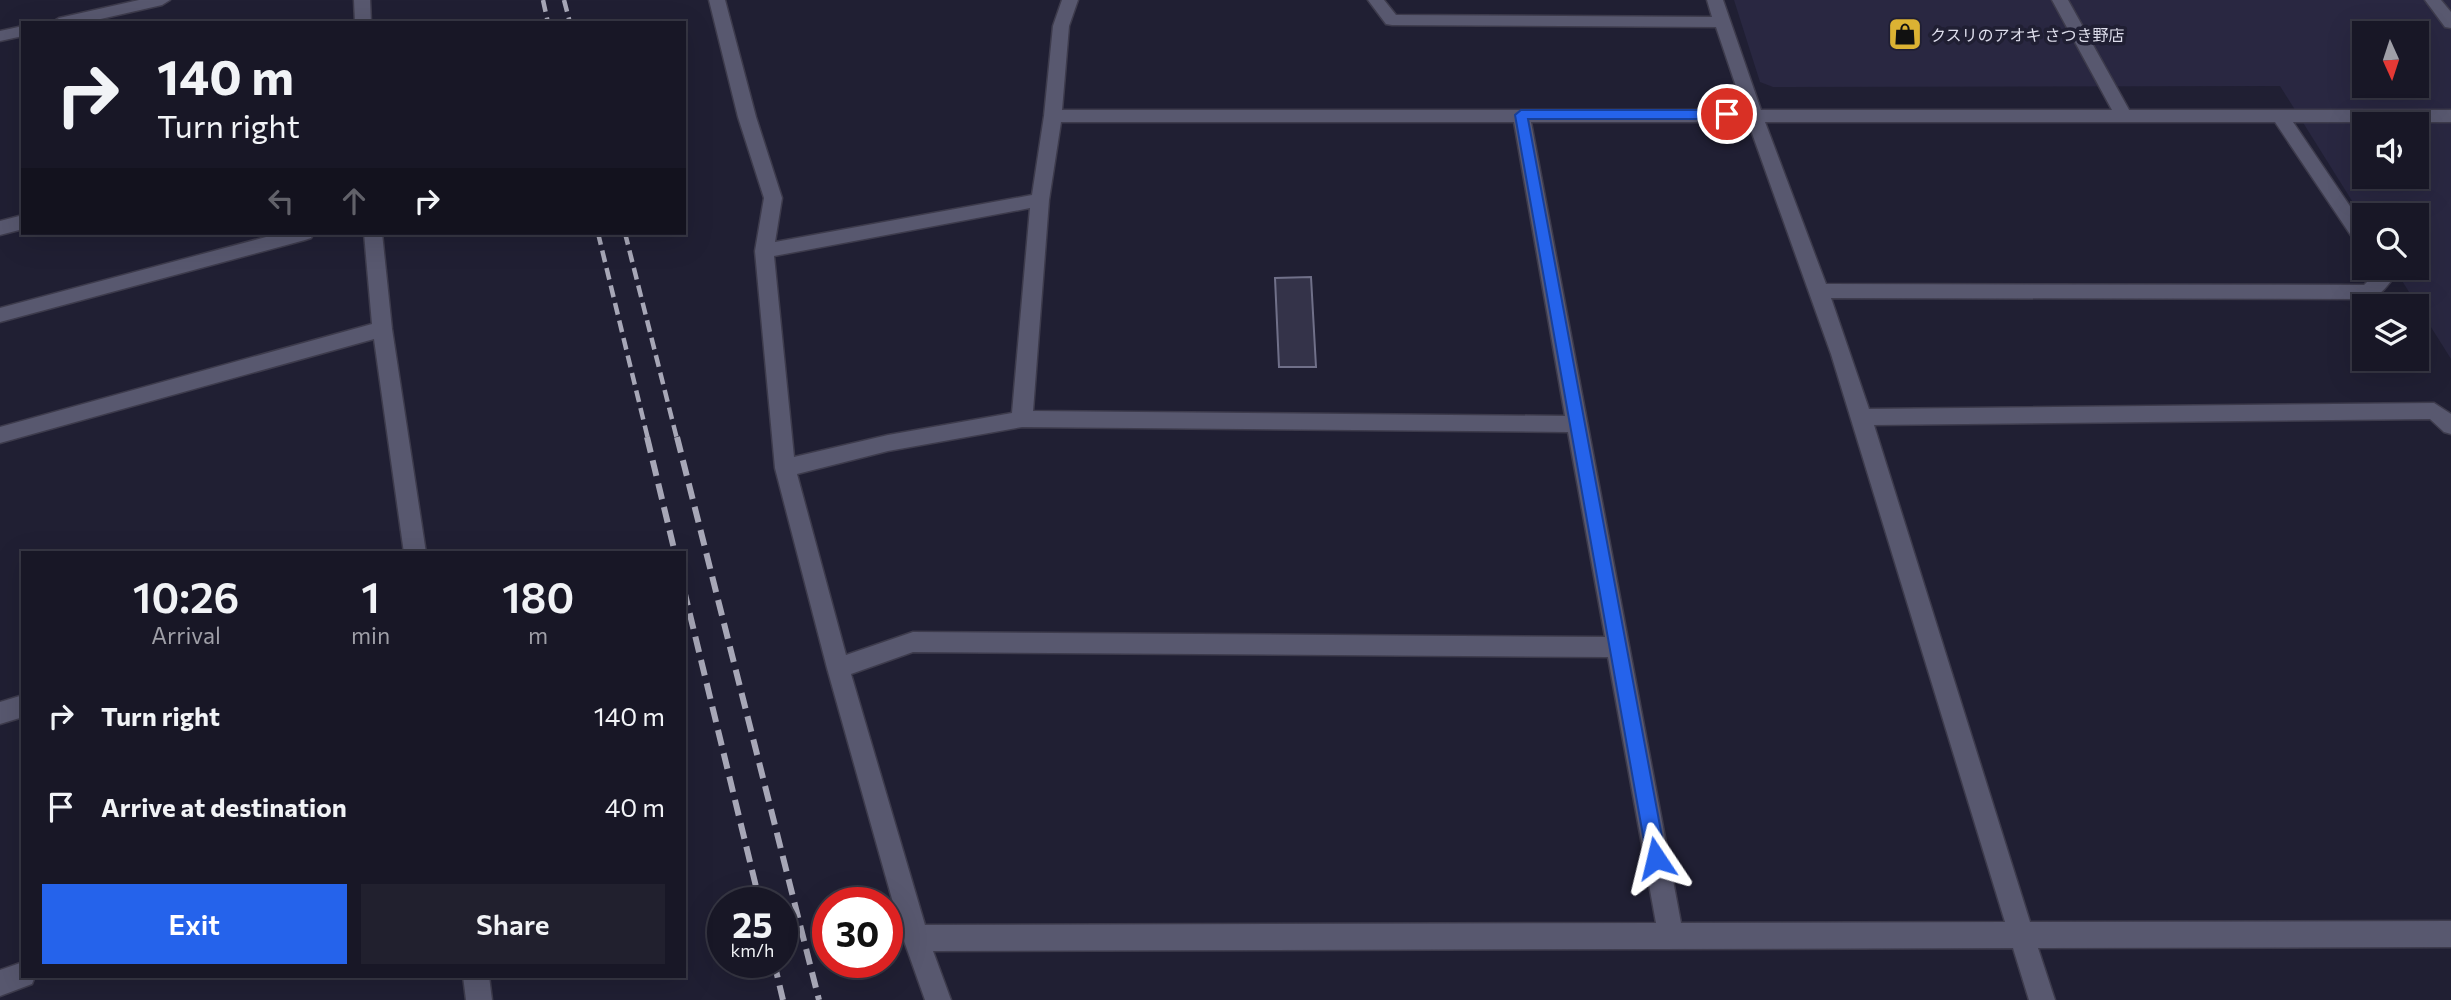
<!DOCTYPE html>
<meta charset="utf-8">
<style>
:root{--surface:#181726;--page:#21202e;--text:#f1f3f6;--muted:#9f9fa7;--line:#363643;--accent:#2563eb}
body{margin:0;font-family:Commissioner,"Noto Sans JP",sans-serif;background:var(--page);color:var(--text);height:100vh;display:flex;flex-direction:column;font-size:26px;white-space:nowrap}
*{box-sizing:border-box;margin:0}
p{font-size:23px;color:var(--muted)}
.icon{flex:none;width:38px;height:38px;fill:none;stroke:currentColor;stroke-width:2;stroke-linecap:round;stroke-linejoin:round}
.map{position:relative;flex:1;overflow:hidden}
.sheet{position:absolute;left:21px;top:551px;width:665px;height:427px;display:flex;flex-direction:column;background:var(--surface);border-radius:0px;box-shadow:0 7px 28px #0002,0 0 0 2px var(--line)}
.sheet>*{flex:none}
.top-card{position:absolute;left:21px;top:21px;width:665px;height:214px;border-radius:0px;box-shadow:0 7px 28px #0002,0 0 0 2px var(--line);background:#181726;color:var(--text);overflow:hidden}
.needle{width:46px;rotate:177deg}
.controls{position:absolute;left:2352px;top:21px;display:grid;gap:14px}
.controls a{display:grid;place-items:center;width:77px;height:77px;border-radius:0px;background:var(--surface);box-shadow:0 7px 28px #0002,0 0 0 2px var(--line);font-size:35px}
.speed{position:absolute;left:707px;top:887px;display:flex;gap:14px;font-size:35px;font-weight:700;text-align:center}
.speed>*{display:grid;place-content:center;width:91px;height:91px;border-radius:50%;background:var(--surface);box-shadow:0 7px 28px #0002,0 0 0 2px var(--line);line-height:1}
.speed small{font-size:18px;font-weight:400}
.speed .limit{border:10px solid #d22;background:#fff;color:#111}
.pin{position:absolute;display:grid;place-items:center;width:60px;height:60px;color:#fff;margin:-30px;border:4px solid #fff;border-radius:50%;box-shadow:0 2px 7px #0007}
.me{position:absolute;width:77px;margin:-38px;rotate:350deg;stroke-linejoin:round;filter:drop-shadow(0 0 5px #0008)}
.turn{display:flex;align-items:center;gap:24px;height:147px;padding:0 21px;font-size:32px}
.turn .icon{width:91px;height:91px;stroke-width:2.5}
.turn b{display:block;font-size:49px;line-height:60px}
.lanes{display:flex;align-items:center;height:66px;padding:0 21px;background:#0003;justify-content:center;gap:35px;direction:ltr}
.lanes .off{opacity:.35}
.eta{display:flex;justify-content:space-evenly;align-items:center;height:119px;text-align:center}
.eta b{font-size:42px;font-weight:600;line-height:49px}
.button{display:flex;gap:14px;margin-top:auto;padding:14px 21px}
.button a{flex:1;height:80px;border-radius:0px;background:var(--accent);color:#fff;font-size:28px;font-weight:600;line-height:80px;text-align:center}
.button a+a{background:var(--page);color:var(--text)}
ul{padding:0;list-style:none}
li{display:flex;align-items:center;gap:21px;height:91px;padding:0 21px}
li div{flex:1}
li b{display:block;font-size:26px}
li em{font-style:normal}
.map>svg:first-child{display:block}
.built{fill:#292741;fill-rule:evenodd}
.building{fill:#343349;stroke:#707089;stroke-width:2}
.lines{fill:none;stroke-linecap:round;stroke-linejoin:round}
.lane-casing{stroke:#3d3b4c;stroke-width:3}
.street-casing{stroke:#3d3b4c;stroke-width:3}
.lane{fill:#58586f;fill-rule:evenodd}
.street{fill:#58586f;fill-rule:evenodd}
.rail-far1{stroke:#a7a7b7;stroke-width:4.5;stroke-dasharray:12 6;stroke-linecap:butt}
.rail{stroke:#a7a7b7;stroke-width:6;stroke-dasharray:16 8;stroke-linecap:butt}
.route{fill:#2563eb;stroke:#184099;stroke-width:2}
.labels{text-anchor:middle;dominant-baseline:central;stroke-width:7;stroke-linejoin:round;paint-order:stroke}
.far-poi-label{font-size:16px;fill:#dedeec;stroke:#201f33;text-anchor:start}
</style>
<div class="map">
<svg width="2451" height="1000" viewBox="0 0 2451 1000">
<rect width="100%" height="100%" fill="#201f33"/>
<path class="built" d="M1734,0H2451V359L2394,268H2417V215H2364V220L2280,86L1773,87L1760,82ZM2364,33H2417V86H2364ZM2364,124H2417V177H2364Z"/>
<path class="building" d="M1311,277L1316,367H1279L1275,278Z"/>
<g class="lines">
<g class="lane-casing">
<path id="lane" d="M2052,0H2068L2133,117L2130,121H2118Z
M2425,0H2441L2451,12V28L2445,27Z"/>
</g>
<g class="street-casing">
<path id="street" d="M139,0H170L162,5L83,23H51L59,18Z
M354,0H370L371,23H355Z
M709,0H725L756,117L782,198L775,242L1032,195L1044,116L1053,26L1062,0H1078L1069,26L1062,110H1744L1716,27L1392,25L1386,24L1368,0H1384L1396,15L1712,17L1707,0H1723L1761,110H2451V122H2293L2364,227V248L2358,246L2275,122H1765L1826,284L2364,285L2376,273L2373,268H2392L2395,274C2390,284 2380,296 2369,299L1831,298L1869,409L2434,403L2451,414V434L2444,432L2430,419L1874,425L2030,922L2451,921V947L2038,948L2055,1000H2029L2013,948L933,951L951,1000H925L903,938L827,668L775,468L755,251L764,198L738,117ZM1061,122H1514L1565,416L1033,411L1049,200ZM1531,122H1748L1831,354L2005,922L1681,923ZM1030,208L1012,413L888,435L794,457L774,256ZM1022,427L1568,432L1605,637L913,632L846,655L797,474L888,451ZM913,652L1608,657L1656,923L925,925L851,674Z
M23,26V36L0,41V31Z
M23,215V229L0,235V221Z
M281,233H314L311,238L305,240L0,322V308Z
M364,233H382L392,329L426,553H404L374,339L0,443V427L372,324Z
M23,695V717L0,724V702Z
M23,962V976H35L32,984L0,996V970Z
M463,976H489L492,1000H466Z"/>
</g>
<use href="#lane" class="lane"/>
<use href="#street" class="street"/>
<path class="rail-far1" d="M543,0L548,23
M564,0L570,23
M598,233L648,439
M625,233L677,439"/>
<path class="rail" d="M647,437L675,553
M677,437L819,1000
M684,590L760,903
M774,962L783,1000"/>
</g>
<path class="route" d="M1521,110H1727L1733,114L1727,119H1528L1666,858L1663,864L1656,867L1650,864L1647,858L1515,115Z"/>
<defs>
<g id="shop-square" transform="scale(1.75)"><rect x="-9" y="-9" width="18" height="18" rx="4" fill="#dbb233" stroke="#201f33"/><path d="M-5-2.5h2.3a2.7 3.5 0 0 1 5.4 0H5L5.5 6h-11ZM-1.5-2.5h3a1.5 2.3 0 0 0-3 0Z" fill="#111"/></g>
</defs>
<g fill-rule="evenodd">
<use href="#shop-square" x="1905" y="34"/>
</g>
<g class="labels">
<g class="far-poi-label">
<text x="1930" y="34">クスリのアオキ さつき野店</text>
</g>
</g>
</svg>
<div class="controls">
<a><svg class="needle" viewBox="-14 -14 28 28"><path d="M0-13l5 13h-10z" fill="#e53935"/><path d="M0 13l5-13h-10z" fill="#9f9fa7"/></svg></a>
<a><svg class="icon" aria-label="sound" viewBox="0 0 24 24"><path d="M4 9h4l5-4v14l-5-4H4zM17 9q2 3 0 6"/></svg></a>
<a><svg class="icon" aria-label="search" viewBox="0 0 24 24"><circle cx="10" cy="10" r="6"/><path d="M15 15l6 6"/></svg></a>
<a><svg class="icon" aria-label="layers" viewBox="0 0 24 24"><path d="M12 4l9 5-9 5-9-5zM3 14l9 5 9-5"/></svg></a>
</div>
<div class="speed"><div>25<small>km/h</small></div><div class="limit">30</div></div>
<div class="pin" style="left:1727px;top:114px;background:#d93025"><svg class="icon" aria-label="arrive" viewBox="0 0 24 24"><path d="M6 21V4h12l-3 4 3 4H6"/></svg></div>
<svg class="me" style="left:1656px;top:858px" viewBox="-20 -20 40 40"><path d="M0-17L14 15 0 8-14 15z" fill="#2563eb" stroke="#fff" stroke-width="4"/></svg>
<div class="top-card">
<div class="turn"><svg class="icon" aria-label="right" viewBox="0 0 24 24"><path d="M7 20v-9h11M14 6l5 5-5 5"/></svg><div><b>140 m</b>Turn right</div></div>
<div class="lanes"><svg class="icon off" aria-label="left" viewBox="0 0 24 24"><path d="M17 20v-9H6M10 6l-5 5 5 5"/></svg><svg class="icon off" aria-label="ahead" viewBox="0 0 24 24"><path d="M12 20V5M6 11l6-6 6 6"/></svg><svg class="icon" aria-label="right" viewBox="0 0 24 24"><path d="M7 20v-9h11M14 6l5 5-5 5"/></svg></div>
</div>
<section class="sheet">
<div class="eta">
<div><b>10:26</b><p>Arrival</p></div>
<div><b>1</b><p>min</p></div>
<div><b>180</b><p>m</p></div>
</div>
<ul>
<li><svg class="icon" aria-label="right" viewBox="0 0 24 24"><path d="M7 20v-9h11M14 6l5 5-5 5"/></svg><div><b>Turn right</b></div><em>140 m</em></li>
<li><svg class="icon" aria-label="arrive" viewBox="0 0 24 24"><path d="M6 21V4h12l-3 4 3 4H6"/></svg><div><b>Arrive at destination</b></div><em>40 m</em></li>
</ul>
<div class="button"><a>Exit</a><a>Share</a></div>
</section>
</div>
